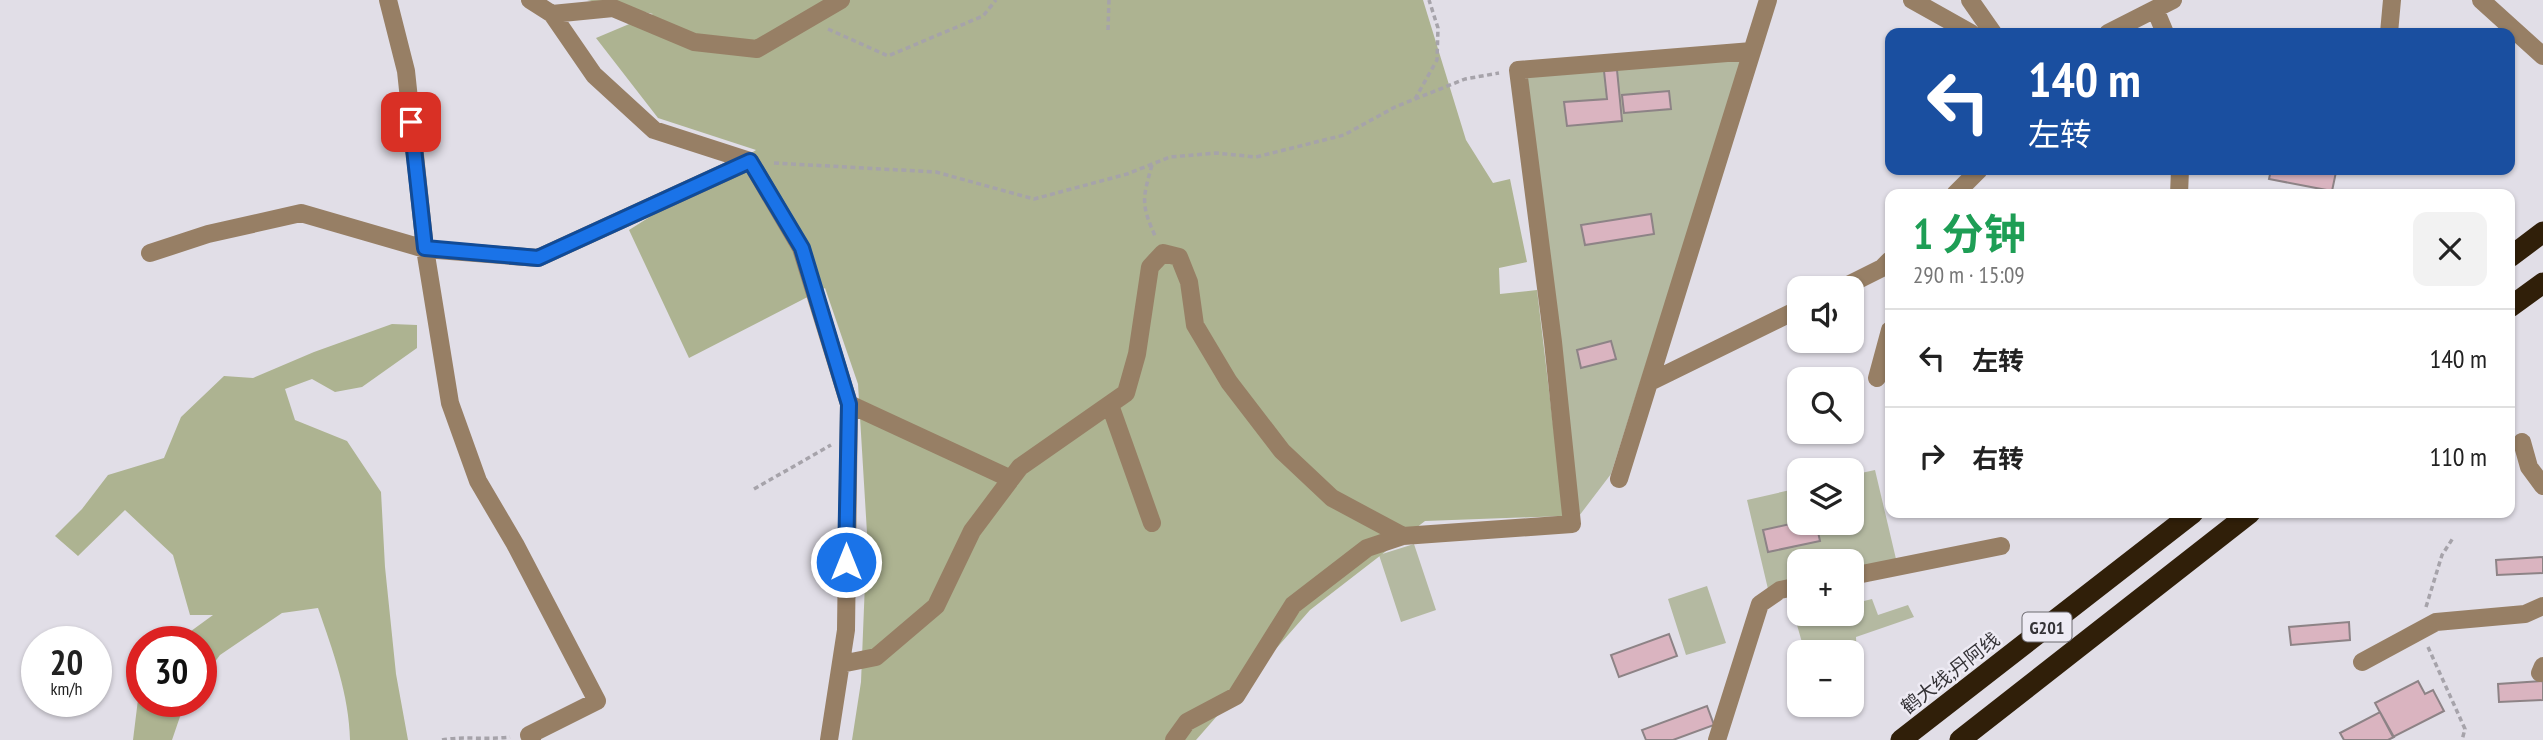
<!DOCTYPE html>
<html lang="zh">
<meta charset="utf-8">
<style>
:root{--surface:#fff;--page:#f2f2f2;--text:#222;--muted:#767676;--line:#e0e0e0}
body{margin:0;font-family:"PT Sans Narrow","Noto Sans SC",sans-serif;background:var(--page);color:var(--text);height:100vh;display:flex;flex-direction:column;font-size:26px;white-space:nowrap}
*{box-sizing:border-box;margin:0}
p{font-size:23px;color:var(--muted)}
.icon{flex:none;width:38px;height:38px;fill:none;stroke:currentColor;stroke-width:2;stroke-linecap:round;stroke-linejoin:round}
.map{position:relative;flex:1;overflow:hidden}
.drawer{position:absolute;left:1885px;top:189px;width:630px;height:329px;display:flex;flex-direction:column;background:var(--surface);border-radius:14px;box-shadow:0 2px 5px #0004}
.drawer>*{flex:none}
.banner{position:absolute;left:1885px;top:28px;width:630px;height:147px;border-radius:14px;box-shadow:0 2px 5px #0004;background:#1a4fa0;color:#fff;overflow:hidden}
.controls{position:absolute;left:1787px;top:276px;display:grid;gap:14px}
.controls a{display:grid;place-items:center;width:77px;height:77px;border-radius:14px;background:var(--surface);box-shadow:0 2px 5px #0004;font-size:35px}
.speed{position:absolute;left:21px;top:626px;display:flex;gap:14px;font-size:35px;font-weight:700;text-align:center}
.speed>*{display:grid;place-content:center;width:91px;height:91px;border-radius:50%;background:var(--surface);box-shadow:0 2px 5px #0004;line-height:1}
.speed small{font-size:18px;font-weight:400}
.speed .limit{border:10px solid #d22;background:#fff;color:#111}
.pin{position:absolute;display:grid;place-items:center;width:60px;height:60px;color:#fff;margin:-30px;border-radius:14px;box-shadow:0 4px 10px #0006}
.me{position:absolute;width:77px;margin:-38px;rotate:0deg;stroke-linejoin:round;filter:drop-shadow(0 0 5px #0008)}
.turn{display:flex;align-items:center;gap:24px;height:147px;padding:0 28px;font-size:32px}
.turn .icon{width:91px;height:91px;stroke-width:2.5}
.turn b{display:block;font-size:49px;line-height:60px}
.round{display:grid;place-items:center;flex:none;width:74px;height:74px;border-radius:14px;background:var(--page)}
.overview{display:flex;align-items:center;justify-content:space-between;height:119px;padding:0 28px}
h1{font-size:42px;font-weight:700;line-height:52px;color:#1e9e55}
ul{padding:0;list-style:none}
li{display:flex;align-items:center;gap:21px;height:98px;padding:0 28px;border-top:2px solid var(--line)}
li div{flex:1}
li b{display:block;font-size:26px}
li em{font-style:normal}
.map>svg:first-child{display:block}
.green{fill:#b4b9a1}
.forest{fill:#adb391}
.building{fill:#dab4c0;stroke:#8d8386;stroke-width:2}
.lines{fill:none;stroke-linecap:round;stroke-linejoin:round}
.path{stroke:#a6a3aa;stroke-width:3.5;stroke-dasharray:5 3.5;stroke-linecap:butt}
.minor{stroke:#977f65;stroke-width:18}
.highway{stroke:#301f09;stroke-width:21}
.route-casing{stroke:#114b97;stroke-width:18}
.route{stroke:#1a73e8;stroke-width:12}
.labels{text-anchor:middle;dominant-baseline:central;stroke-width:5;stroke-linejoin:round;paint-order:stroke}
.shield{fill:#eeebf4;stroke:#6c6a70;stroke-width:2}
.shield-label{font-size:18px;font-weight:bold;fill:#353337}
.street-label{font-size:19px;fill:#353337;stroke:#eeebf4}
</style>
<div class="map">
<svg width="2543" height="740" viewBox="0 0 2543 740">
<rect width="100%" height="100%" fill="#e1dee7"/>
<path class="green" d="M1743,59L1611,474L1579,516L1526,75Z
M1875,470L1896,559L1852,570V562H1799V582L1768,589L1747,500L1799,488V523H1852V475Z
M1414,544L1436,610L1401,622L1379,555Z
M1707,586L1726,643L1686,655L1668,599Z
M1872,599L1878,615L1908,605L1914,617L1856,637L1857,657L1852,658V653H1805L1795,618L1809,614H1852V604Z"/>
<path class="forest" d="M587,0H1423L1466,140L1493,183L1510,179L1527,262L1499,268L1500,294L1537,290L1564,516L1425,521L1310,610L1196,740H852L861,682L867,533L858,384L825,288L689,358L629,230L756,150L658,118L596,38L653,14Z
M392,324L417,325V348L362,387L335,392L312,379L285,389L295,420L347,441L381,492L385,567L396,674L408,740H350C349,695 333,651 318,608L282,613L220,655L201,680V642H176L213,615H190L173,555L125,510L78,556L55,536L82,509L108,475L164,458L181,417L224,376L253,378L314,352Z
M142,667V702H185L172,740H133Z"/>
<path class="building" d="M1617,70L1622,121L1567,126L1564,102L1607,99L1604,71Z
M1669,91L1671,109L1624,113L1622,95Z
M2271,170H2325L2336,172L2332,191L2269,179Z
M1651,214L1654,234L1585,245L1581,225Z
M1611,341L1616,359L1581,368L1577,350Z
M1799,522L1816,523L1820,541L1768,552L1763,530Z
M2543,557V573L2497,575L2496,560Z
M2349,622L2350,640L2291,645L2289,627Z
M1669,634L1677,656L1619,677L1611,655Z
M2418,681L2425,694L2433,690L2444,711L2393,737L2375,703Z
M2543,681V700L2499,702L2498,684Z
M1707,706L1714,725L1673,740H1646L1642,730Z
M2380,712L2394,737L2388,740H2344L2340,733Z"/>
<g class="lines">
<path class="path" d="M828,29L888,56L983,16L996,0
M1108,30L1109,0
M1415,99L1437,60L1438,28L1429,0
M774,163L936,172L1034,199L1127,174L1170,157L1216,153L1256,157L1344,135L1395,107L1465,79L1499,73
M1152,165C1142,200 1141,205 1156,238
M754,489L831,445
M2426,607L2442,555L2453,538
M2428,647L2465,729L2462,740
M442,740C464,736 487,740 510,737"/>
<path class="minor" d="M388,0L406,71L425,249L450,403L478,481L515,544L597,701L529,735L532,740
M530,0L552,14
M1912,0L1971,33
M1970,0L1993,33
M2481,0L2543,56
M2155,9L2165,33
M2108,33L2173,0
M2389,33L2392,0
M750,161L801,248L849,404L846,630L829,740
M1955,194L1979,170
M2179,194L2180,170
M150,253L208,234L301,213L425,249L538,258L750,161L654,130L594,75L552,14L613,8L694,42L757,49L841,0
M1840,289L1882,268L1890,260
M1877,378L1890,330
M1650,382L1799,309
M849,404L1011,479
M1110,405L1152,523
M2522,442L2529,467L2543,486
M1619,479L1768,0
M1852,576L2001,546
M2362,662L2436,622L2525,614L2543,606
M841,664L876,657L936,606L972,531L1020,467L1126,393L1137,354L1150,267L1163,253L1179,257L1189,282L1195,325L1229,382L1282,451L1332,498L1403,536
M2540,673L2543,666
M1174,740L1187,722L1236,696L1293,605L1367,548L1403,536L1572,524L1553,342L1518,70L1752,51
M1717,740L1760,604L1780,590L1799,586"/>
<path class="highway" d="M2510,257L2543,232
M2510,307L2543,283
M1901,740L2193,513
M1960,740L2250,513"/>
</g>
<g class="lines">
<g class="route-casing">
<path id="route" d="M411,122L425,248L538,258L750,161L802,248L849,404L846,562"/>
</g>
<use href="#route" class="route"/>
</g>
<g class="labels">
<rect class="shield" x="2022.5" y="612.5" width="49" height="29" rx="5"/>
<g class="shield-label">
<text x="2047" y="627">G201</text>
</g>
<g class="street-label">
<text transform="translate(1950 673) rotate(-38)">鹤大线;丹阿线</text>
</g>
</g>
</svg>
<div class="controls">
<a><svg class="icon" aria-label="sound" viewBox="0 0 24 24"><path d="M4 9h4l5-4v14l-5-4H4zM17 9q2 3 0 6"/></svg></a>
<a><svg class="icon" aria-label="search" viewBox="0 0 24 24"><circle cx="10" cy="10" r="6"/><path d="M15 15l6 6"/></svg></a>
<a><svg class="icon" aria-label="layers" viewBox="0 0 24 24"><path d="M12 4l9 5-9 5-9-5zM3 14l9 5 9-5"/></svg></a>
<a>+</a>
<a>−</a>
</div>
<div class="speed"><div>20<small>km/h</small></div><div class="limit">30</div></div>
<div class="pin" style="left:411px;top:122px;background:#d93025"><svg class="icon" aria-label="arrive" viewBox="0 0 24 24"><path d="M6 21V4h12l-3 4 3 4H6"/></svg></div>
<svg class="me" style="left:846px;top:562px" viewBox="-20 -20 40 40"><circle r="17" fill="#1a73e8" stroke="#fff" stroke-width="3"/><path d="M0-11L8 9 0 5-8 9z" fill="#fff"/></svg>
<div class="banner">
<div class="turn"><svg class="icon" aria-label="left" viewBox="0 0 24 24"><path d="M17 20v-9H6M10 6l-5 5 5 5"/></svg><div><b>140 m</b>左转</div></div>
</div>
<section class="drawer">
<div class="overview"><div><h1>1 分钟</h1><p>290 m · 15:09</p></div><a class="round"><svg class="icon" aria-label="close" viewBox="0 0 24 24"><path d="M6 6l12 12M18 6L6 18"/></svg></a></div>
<ul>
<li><svg class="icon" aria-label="left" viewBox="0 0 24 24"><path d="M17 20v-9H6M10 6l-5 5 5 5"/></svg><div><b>左转</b></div><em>140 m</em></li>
<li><svg class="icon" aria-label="right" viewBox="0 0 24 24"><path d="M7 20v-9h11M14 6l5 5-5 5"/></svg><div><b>右转</b></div><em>110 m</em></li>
</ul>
</section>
</div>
